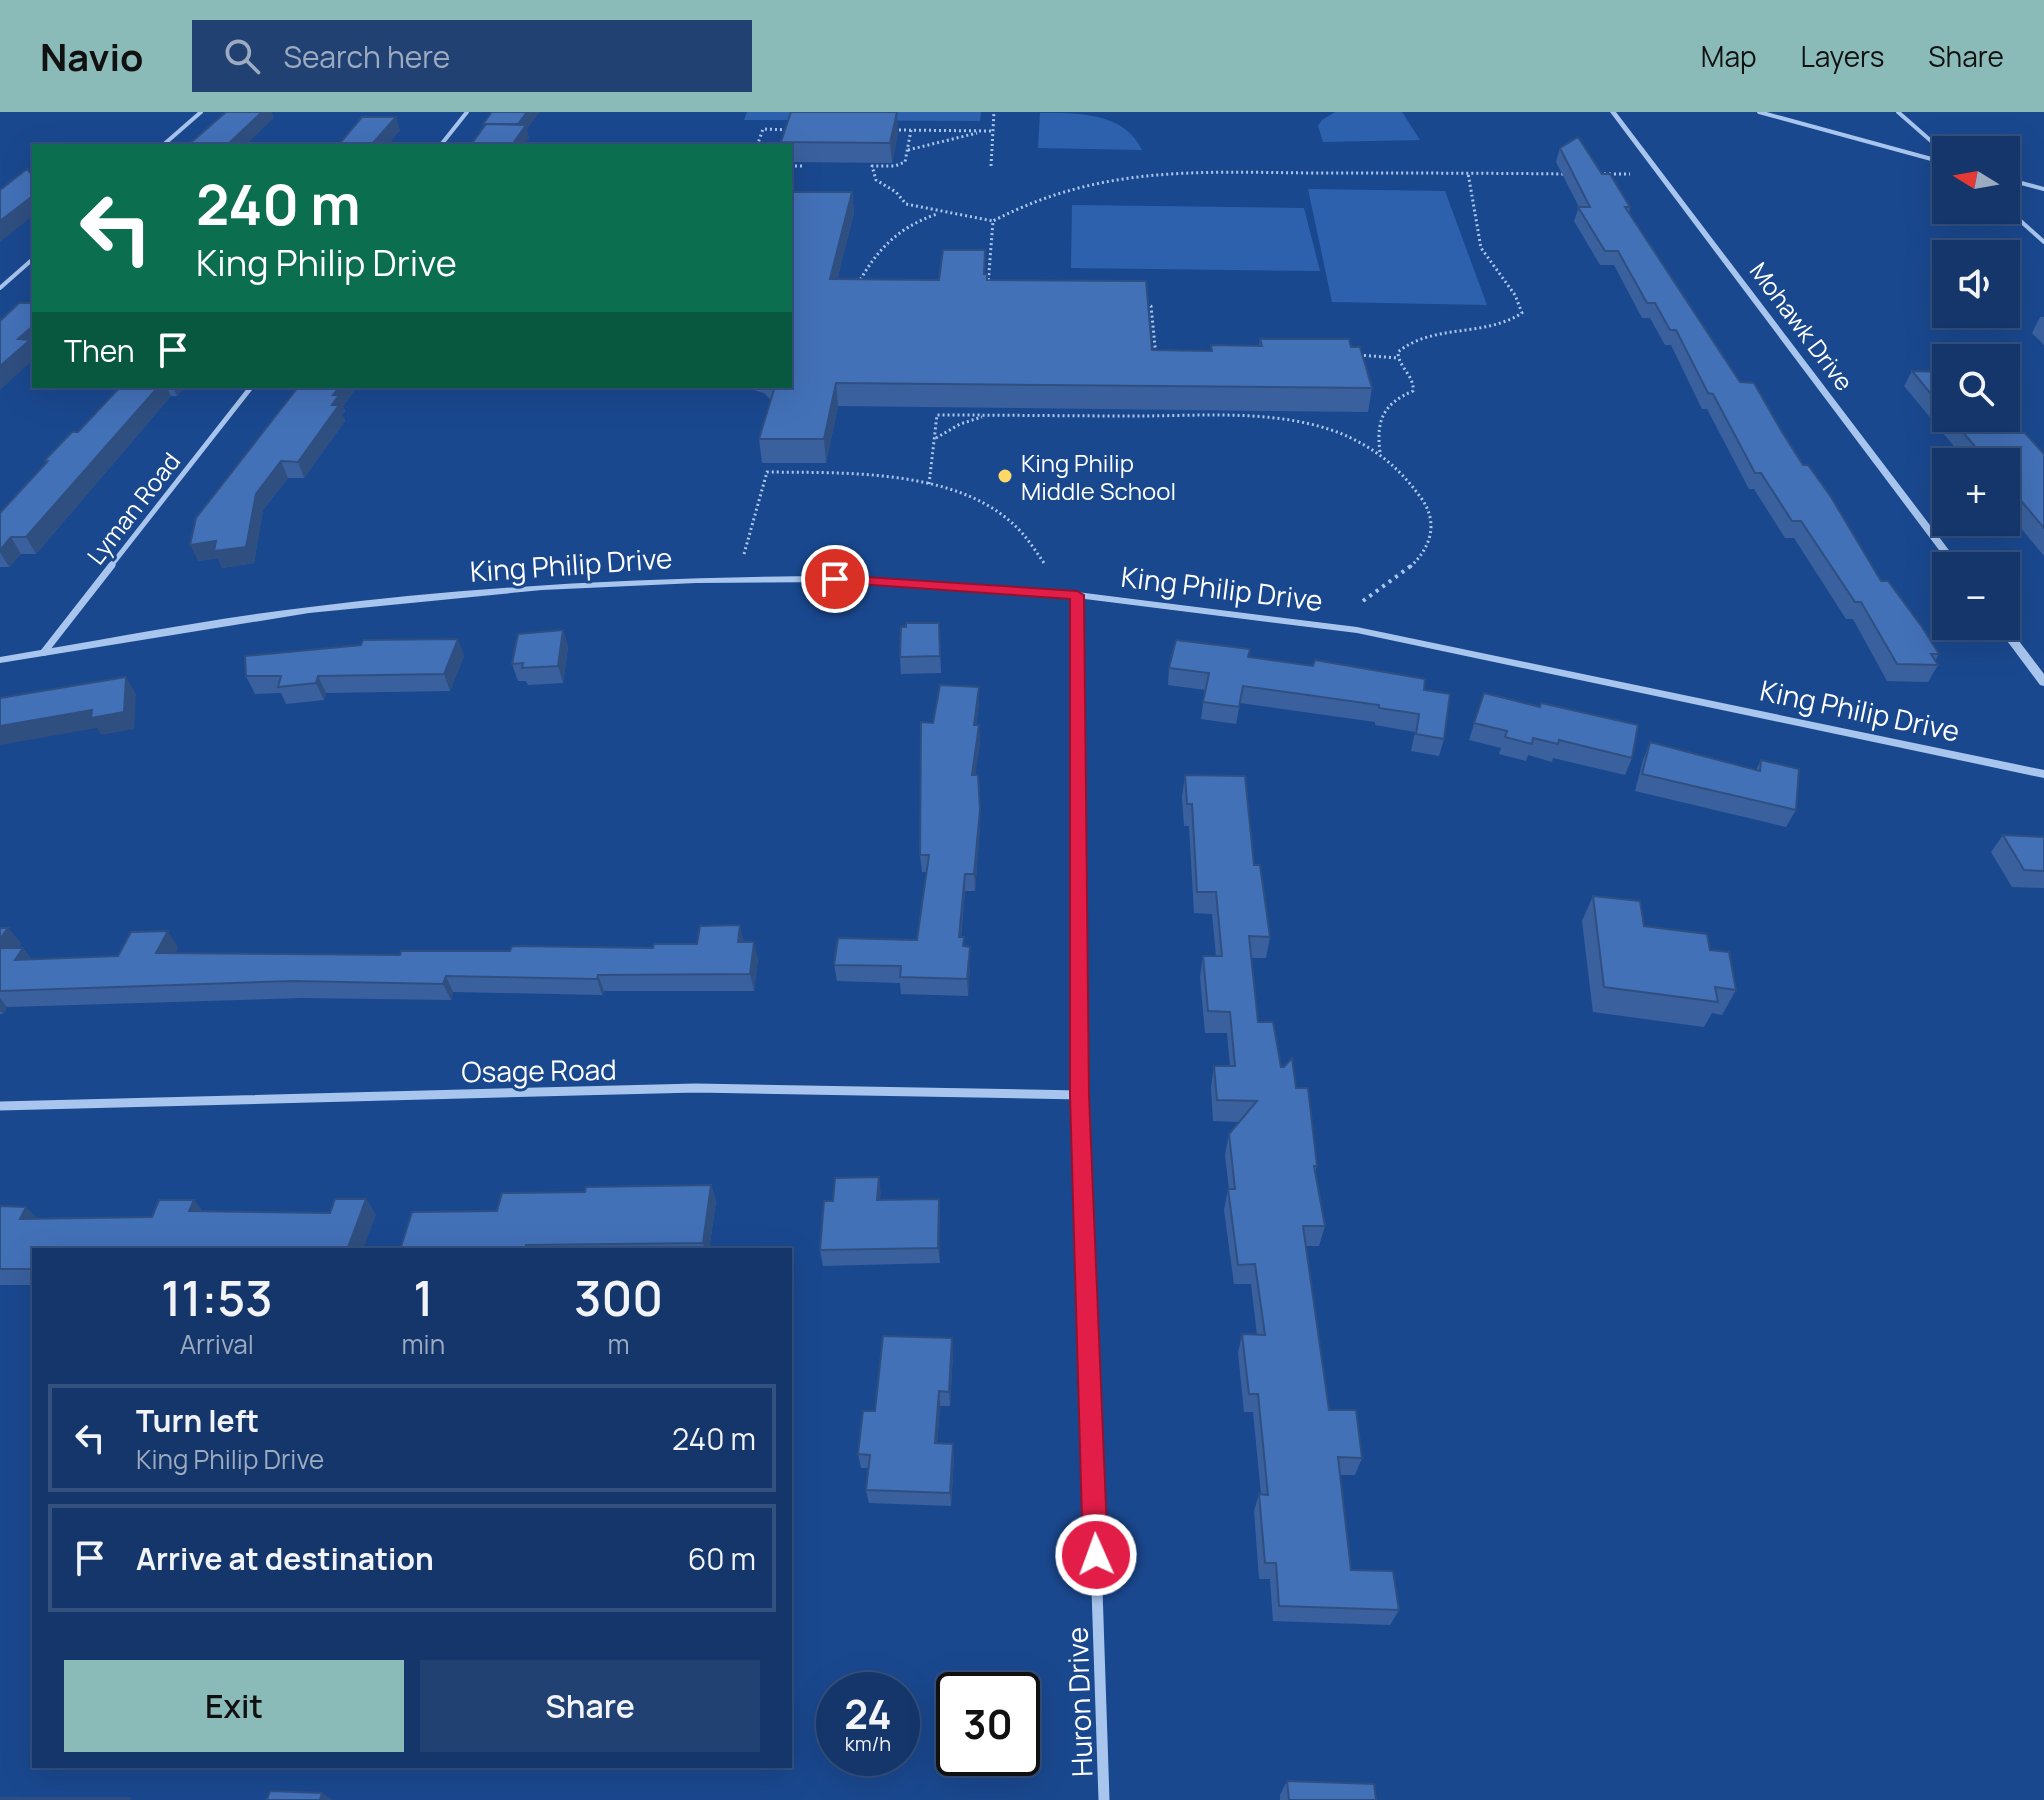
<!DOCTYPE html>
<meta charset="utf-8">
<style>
:root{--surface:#14366b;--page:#214173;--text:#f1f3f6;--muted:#9dabc1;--line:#33507e;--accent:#8bbbb9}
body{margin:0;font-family:Manrope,sans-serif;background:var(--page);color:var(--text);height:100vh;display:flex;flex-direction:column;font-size:30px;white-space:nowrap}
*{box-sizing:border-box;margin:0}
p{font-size:26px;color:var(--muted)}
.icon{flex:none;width:44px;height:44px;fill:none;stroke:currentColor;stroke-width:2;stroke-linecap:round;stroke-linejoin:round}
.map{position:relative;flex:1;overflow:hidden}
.sheet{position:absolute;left:32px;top:1136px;width:760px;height:520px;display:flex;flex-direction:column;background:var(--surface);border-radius:0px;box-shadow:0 8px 32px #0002,0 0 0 2px var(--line)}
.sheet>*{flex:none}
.guide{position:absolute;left:32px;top:32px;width:760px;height:244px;border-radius:0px;box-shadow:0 8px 32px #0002,0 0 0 2px var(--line);background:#0b6e4f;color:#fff;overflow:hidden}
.needle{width:52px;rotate:281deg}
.tools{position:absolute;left:1932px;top:24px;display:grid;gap:16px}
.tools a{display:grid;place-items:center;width:88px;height:88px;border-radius:0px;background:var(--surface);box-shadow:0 8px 32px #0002,0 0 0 2px var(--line);font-size:40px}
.speed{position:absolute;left:816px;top:1560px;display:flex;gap:16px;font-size:40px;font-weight:700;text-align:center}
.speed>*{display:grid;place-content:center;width:104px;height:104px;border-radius:50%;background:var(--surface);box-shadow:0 8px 32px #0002,0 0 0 2px var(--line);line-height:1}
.speed small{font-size:20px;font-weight:400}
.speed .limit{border:4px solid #111;border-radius:12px;background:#fff;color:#111}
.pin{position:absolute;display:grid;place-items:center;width:68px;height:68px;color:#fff;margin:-34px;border:4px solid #fff;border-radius:50%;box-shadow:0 2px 8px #0007}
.me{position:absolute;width:88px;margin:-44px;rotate:358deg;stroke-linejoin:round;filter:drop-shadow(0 0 6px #0008)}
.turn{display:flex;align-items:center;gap:28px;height:168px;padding:0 32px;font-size:36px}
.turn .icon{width:104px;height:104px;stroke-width:2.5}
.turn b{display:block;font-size:56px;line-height:68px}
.then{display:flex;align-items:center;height:76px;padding:0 32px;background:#0003;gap:16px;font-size:30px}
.eta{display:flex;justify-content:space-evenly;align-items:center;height:136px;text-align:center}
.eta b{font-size:48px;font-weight:600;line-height:56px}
.cta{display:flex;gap:16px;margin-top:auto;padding:16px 32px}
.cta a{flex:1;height:92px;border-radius:0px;background:var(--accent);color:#111;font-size:32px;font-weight:600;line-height:92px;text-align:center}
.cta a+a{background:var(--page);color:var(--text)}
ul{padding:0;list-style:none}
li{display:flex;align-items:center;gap:24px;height:108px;margin:0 16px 12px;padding:0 16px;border:4px solid var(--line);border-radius:0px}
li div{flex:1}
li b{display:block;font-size:30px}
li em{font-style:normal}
header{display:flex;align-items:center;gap:48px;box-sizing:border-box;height:112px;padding:0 40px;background:var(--accent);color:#111}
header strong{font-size:38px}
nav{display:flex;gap:44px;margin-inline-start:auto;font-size:28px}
.search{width:560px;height:72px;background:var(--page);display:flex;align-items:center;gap:20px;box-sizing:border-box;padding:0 28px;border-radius:0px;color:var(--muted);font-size:30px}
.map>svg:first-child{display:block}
.green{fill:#2d61ae}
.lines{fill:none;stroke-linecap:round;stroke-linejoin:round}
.path-far1{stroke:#a8c5ee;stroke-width:3;stroke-dasharray:2 3;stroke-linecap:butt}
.path{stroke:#a8c5ee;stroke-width:4;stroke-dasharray:3 5;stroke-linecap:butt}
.minor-far4{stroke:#a8c5ee;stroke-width:4}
.minor-far3{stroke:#a8c5ee;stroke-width:5}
.minor-far2{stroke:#a8c5ee;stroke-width:7}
.minor-far1{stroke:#a8c5ee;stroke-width:9}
.minor{stroke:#a8c5ee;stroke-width:11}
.tertiary{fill:#a8c5ee;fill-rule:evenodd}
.wall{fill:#3a619e}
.shaded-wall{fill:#2f4f81}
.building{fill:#4371b8;stroke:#2f4f81;stroke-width:2}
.route{fill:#e11d48;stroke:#92132f;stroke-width:2}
.poi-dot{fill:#ffd965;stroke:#1a488f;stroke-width:3}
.labels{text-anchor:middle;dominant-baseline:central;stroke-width:6;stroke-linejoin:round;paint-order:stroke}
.far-street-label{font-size:24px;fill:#fff;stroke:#1a488f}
.far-poi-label{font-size:24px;fill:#fff;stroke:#1a488f;text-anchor:start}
.street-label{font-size:28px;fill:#fff;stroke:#1a488f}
</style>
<header>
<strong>Navio</strong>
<div class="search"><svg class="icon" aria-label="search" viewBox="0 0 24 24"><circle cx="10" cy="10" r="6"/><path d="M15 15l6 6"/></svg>Search here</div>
<nav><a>Map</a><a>Layers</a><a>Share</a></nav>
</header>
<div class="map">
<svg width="2044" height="1688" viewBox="0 0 2044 1688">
<rect width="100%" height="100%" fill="#1a488f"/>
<path class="green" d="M747,0H981L980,9L744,8Z
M1335,0H1402L1420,28L1323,30L1318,14L1322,8Z
M1040,1C1079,1 1124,0 1142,38L1038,36Z
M1308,77L1445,79L1487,193L1332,190Z
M1072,93L1304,96L1320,159L1071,156Z"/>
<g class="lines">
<path class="path-far1" d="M894,18L993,19
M911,18L905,50L895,54H872L876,68L896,80L906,92L993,109
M757,34L763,17L792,18
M908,38L977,21
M790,54H804
M991,54L994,0
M1599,62H1630
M858,172C877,137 899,115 937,102
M988,173L993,109C1101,53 1197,60 1315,61C1398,61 1482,61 1565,62
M1142,189L1151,194L1156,244
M1359,243L1398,246
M936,326L960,312L982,305
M1380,340C1376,308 1383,292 1413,279C1415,264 1398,255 1398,240C1434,211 1483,226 1522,201L1515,183L1481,136L1468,61
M929,372L937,303C1004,303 1071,304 1138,304C1202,304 1275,297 1337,320C1373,334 1399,355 1421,386C1439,410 1431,436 1410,455
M744,442L767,360C846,361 965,356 1022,421C1030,430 1037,441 1044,451"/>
<path class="path" d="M1363,489L1412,453"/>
<path class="minor-far4" d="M1759,0L1946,51
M1898,0L1946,42
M162,34L201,0
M440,34L467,0
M2006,67L2044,77
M2006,96L2044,130
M0,176L34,146"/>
<path class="minor-far3" d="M110,455L252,274"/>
<path class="minor-far2" d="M1077,483L1079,775
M44,540L112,453"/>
<path class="minor-far1" d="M1079,773L1080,983L1087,1179
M0,994L696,976L1080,983"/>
<path class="minor" d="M1087,1177L1104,1688"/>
<path class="tertiary" d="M1610,0H1616L1961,454H1951Z
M835,464L1077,480L1357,515L2044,658V666L1357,521L1077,486L835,470L696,471L542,478L309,501L0,551V545C103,528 207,507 310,495C485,473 659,465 835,464Z
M2006,512L2044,562V574L2040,573L1996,514H2006Z"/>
</g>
<path class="wall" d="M400,18L387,34H341L340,31Z
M898,20L892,51L790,50V34H782L781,30Z
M1560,36L1602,62L1630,95L1629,101L1740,270L1782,320L1881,469L1939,542L1935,549L1938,553L1928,570L1887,569L1853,507H1846L1794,426H1785L1754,377H1749L1707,297H1702L1671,233H1665L1650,206H1642L1614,153H1600L1574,109L1579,95L1556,50Z
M852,80L854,101L837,167L939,168L985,162L987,168L1152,238L1211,239V233L1259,234L1260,227L1351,235L1372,276L1368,300L838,294L826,351H762L759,327L771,288L764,281L739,274H790Z
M2040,205H2044V233L2032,221Z
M1912,259L1946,260V306H1986L1997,321L2044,342V444L2006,398V350H1967L1904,274Z
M121,274H185L177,284H171L36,442H21L9,455H0V401L46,351L45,348L78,320Z
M298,274H358L343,294L345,299L342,303L345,309L304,366H288L263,398L254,451L222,456L218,446L198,449L298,275Z
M939,511L941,561L901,562L900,545Z
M563,518L568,535L563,571L528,573L526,569H518L512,552Z
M464,544L450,579L326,581L324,588L286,592L281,581L255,582L246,564Z
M1249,545L1424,578L1444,627L1439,644L1411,639L1415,620L1375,613V610L1240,591L1236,612L1201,607L1205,578L1168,573L1169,556Z
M1484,581L1632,646L1625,663L1553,646L1552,650L1528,643L1526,649L1499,642L1501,636L1469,628Z
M979,592L976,613H979L980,630L975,663L980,715L975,779H965L961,825L970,852L968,884L901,882L900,871L837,869L834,853L917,828L927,760H922L920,743L933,611Z
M1650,630L1756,658L1761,648L1796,698L1786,715L1635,679L1643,648Z
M1185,663L1254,753L1270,825L1266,846H1251L1258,910L1281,955L1296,976L1317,1054L1315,1061L1325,1114L1319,1134H1305L1329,1298L1362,1346L1355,1363H1340L1351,1458L1399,1498L1390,1513L1273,1509L1270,1467H1259L1254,1399L1259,1382H1261L1253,1300H1244L1238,1241L1242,1222L1257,1223L1251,1172H1234L1224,1098L1228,1077H1229L1225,1043L1229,1022L1240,1010L1213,1009L1211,975L1214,954H1230L1227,921H1205L1200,865L1203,844H1216L1212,802L1194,801L1189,714H1184L1182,685Z
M2003,723L2044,725V776L2012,775L1991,740Z
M1593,784L1644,814L1710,838L1736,878L1722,903L1712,901L1704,915L1593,900L1582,809Z
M0,816H8L21,832L18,836H23L31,847L118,844L178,835L175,842L400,843L653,836L743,830L758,847L754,879H604L602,883L453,880L451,888L302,886L7,895L3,902H0Z
M879,1065L880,1088L940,1102V1151L823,1154L820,1138L833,1089Z
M711,1073L716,1089L709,1138H400L497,1099L585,1080Z
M366,1087L376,1103L34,1138V1173H0V1094L38,1106L152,1105L203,1100L330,1101Z
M952,1226L953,1241L950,1294H940L937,1331L954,1346L951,1394L869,1391L866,1378L869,1356H861L858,1342L875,1299Z
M1287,1669L1376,1688H1280V1683Z"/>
<path class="shaded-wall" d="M262,0H272L274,6L245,34H226Z
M527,0H540L527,17L529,26L524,34H512L518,12Z
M897,0L898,20L892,51L890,31Z
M396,5L400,18L387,34H374L373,31Z
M852,80L854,101L832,189L830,167Z
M34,83V103L0,130V109Z
M34,213V247L0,278V254L18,227Z
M836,271L838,294L826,351L824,327Z
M159,274H166L171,284L36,442L26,425Z
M172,274H185L177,284Z
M340,274H358L343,294L345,299L342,303L345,309L304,366L298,350L332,293L333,283Z
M281,349L288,366L263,398L254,451L222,456L218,446L198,449L190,433Z
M11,425L21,442L9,455L0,440V438Z
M563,518L568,535L563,571L558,554Z
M458,527L464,544L450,579L444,562Z
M318,564L326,581L324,588L316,571Z
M126,565L136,582L134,617L101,623L97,616L0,633V614L92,598Z
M979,575V592L974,630V613Z
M979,613L980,630L973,680L972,663Z
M980,698V715L975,779L974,762Z
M965,762V779L959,842V825Z
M740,813L744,830L741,847L738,830Z
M8,816L21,832L7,852L0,843V827Z
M168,819L178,835L167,858L156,841Z
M754,830L758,847L754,879L750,862Z
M970,835V852L968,884L967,867Z
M23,836L35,853L15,848Z
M598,863L604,879L602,883L597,867Z
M446,864L453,880L451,888L443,872Z
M0,886L7,895L3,902L0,899Z
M879,1065L881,1081L879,1104L877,1088Z
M711,1073L716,1089L709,1138H705L703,1131Z
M366,1087L376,1103L363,1138H347Z
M939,1087L940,1102V1151L938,1136Z
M194,1088L207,1104L189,1099Z
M26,1095L41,1110L20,1107Z
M952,1226L953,1241L950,1294L949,1280Z
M939,1279L940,1294L936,1345L935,1331Z
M953,1332L954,1346L951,1394L950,1381Z
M322,1681L333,1688H320Z"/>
<path class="building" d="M226,0H262L226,34H187Z
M492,0H527L518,12H483Z
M791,0H897L890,31L781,30Z
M362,5H396L373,31H340Z
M486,12L526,13L512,33L516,34H470Z
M1578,25L1602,62H1610L1630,95H1625L1740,270L1754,271L1782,320L1803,353H1808L1831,385L1881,469H1888L1922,515L1939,542H1931L1938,553L1897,552L1861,490H1855L1801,409H1792L1761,361H1755L1713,282L1708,281L1676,218H1670L1655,191H1647L1618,139H1605L1578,95H1590L1560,36Z
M27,57L34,66V83L0,109V78Z
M790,80H852L830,167L939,168L943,138H985L984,162H987V168L1146,169L1152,238L1212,239L1211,233L1262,234L1260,227H1349L1351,235H1360L1372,276L836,271L824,327H759L775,274H790Z
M19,191H34V213L18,227L30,228L0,254V209Z
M1912,259L1946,260V300Z
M121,274H159L26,425H11L0,438V401L48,349L45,348L72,320H78Z
M299,274H340L333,283H339L332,293H339L298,350L281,349L256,382L246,435L214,439L216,429L190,433L196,406Z
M1951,306H1986L1997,321H2025L2044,342V416L2006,371V350H1988Z
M906,511H939L940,544L900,545L901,515H906Z
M563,518L558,554L522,556L523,551L512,552L518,522Z
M458,527L444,562L318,564L316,571L278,575L281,564H246L245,544L361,533L363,528Z
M1176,528L1250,537L1248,545L1313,554L1315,548L1425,567L1424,578L1450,582L1444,627L1416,622L1419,602L1379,596V593L1243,574L1239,595L1203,590L1209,561L1169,556Z
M126,565L124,600L91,606L92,598L0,614V586Z
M940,573L979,575L974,613H979L972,663H978L980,698L974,762H965L959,825H964L963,834L970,835L967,867L900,865L901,854L834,853L838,826L917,828L929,743H920L921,610L933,611Z
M1484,581L1540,595L1541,591L1638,613L1632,646L1559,628L1558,632L1533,626L1532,632L1505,625L1507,619L1474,611Z
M1650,630L1760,659L1761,648L1799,657L1796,698L1642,662Z
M1185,663L1245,664L1254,753H1260L1270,825L1249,824L1258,910H1273L1281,955H1284L1292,946L1296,976H1308L1317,1054H1314L1325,1114H1303L1329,1298H1356L1362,1346L1338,1345L1351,1458L1393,1459L1399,1498L1279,1494L1276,1451H1265L1259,1382L1268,1383L1258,1282H1249L1242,1222L1265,1223L1255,1152L1238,1153L1228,1077H1235L1229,1022L1257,989L1217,988L1214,954H1235L1230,900L1208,899L1203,844H1222L1216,780H1197L1192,692H1187Z
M2003,723L2044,725V759L2024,758Z
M1593,784L1640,789L1644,814L1707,822L1710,838L1729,840L1736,878L1715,875L1718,890L1604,875Z
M740,813L738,830H754L750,862L598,863L597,867L446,864L443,872L293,869L0,879V836H23L15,848L118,844L131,820L168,819L156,841L400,843L401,839H510L512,834L653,836L654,832H697L700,814Z
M0,816H8L0,827Z
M879,1065L877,1088L939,1087L938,1136L820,1138L824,1089H833L835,1066Z
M711,1073L703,1131L526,1133L525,1138H400L412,1100L497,1099L502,1081L585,1080L586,1075Z
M335,1087H366L347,1138H34V1157H0V1094L26,1095L20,1107L152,1105L159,1088H194L189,1099L330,1101Z
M883,1224L952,1226L949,1280L939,1279L935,1331L953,1332L950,1381L866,1378L870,1343L858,1342L863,1299H875Z
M1287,1669L1374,1672L1376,1688H1289Z
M270,1679L322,1681L320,1688H267Z
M0,1686H130V1688H0Z"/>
<path class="route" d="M835,463L1077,479L1084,483L1089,983L1108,1443L1105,1451L1096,1455L1087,1451L1083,1443L1070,983V487L830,470V464Z"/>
<circle class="poi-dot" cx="1005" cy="364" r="8"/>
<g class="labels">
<g class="far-street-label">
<text transform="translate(1802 214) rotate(53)">Mohawk Drive</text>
<text transform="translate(133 396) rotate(-52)">Lyman Road</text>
</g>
<g class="far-poi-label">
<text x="1021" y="350">King Philip<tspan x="1021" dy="28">Middle School</tspan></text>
</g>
<g class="street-label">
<text transform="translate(571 452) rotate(-4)">King Philip Drive</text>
<text transform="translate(1222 476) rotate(7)">King Philip Drive</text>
<text transform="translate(1860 598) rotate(12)">King Philip Drive</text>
<text transform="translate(539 958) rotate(-1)">Osage Road</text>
<text transform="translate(1079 1590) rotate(-92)">Huron Drive</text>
</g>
</g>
</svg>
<div class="tools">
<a><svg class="needle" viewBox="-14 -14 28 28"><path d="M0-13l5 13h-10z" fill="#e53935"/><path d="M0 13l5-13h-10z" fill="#9dabc1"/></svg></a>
<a><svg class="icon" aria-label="sound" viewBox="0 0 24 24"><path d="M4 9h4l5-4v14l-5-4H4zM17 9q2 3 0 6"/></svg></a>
<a><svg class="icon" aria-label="search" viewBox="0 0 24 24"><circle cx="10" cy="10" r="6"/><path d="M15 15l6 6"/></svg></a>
<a>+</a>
<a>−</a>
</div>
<div class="speed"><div>24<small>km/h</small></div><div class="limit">30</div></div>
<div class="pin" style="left:835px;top:467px;background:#d93025"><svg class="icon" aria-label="arrive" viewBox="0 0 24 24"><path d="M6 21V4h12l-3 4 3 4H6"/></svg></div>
<svg class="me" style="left:1096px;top:1443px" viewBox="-20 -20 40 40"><circle r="17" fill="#e11d48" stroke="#fff" stroke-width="3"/><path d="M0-11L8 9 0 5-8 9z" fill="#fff"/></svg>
<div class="guide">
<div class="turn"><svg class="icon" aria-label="left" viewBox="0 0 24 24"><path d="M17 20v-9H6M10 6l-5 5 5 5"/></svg><div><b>240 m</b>King Philip Drive</div></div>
<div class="then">Then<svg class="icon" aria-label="arrive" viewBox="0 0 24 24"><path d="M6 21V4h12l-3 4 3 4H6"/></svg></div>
</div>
<section class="sheet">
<div class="eta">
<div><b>11:53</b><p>Arrival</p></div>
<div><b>1</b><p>min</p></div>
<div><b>300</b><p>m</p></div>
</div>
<ul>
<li><svg class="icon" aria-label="left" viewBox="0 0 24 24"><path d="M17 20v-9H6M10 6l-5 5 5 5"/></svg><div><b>Turn left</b><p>King Philip Drive</p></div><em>240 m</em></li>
<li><svg class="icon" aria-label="arrive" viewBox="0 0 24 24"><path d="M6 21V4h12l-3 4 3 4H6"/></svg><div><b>Arrive at destination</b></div><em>60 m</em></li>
</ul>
<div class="cta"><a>Exit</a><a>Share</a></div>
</section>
</div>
